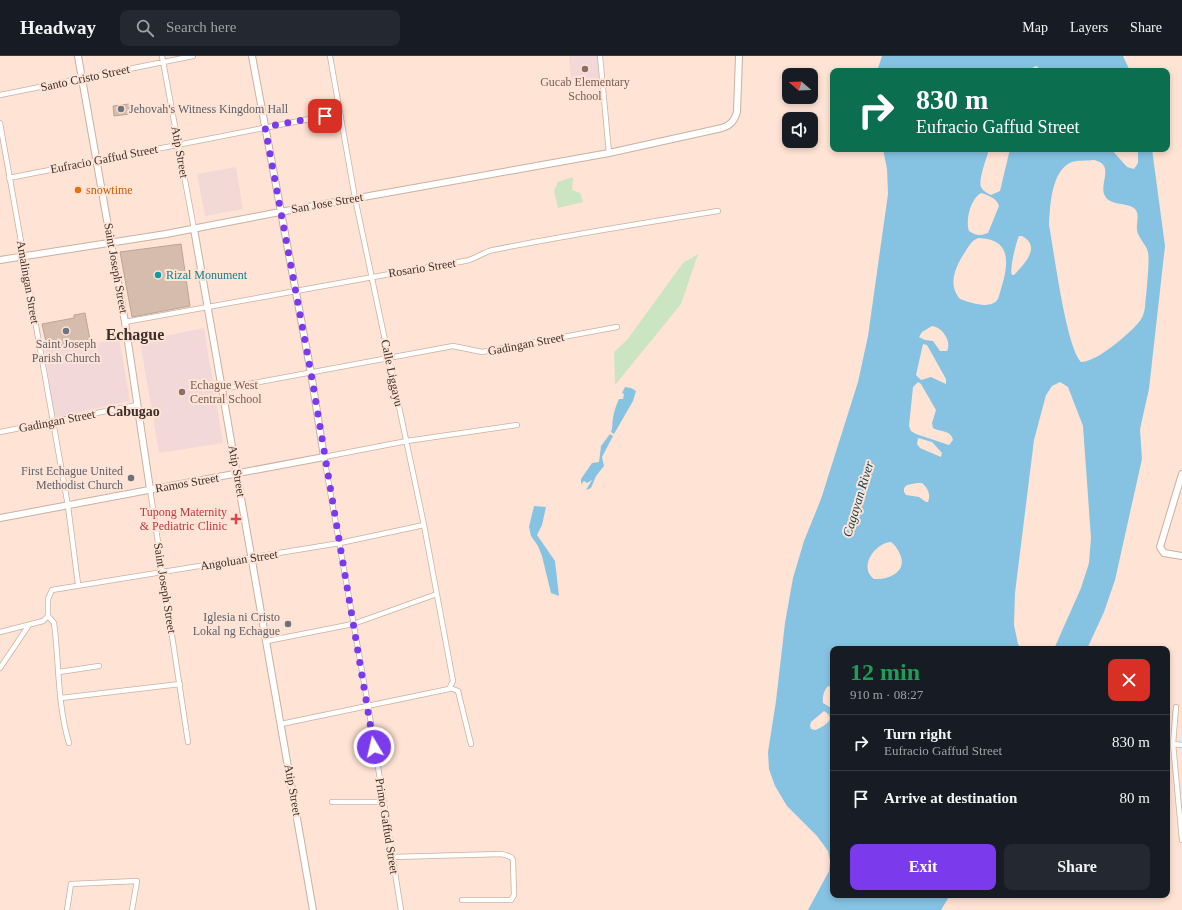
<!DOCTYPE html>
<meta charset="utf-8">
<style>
:root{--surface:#171b24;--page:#242831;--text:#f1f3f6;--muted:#9ea1a6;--line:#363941;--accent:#7c3aed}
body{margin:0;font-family:Georgia,serif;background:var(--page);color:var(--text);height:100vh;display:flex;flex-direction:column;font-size:15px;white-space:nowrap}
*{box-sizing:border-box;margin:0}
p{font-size:13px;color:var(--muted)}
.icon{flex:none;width:22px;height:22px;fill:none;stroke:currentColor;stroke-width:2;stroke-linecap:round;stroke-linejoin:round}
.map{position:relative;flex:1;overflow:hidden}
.side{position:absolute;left:830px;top:590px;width:340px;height:252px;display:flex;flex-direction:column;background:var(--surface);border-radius:8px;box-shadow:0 2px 6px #0003}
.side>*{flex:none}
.banner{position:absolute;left:830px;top:12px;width:340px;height:84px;border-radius:8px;box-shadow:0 2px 6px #0003;background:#0b6e4f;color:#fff;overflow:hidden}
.needle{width:26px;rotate:289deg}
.tools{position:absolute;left:782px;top:12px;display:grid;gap:8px}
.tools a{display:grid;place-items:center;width:36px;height:36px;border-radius:8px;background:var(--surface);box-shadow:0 2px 6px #0003;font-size:20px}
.pin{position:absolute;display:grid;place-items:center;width:34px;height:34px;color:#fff;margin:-17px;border-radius:8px;box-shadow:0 2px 6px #0006}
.me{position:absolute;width:44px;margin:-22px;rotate:351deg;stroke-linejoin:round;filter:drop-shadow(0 0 3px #0008)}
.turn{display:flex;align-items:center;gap:14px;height:84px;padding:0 20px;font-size:18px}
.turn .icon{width:52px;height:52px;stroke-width:2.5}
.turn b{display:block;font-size:28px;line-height:34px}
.round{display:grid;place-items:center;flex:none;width:42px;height:42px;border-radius:8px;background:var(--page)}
.summary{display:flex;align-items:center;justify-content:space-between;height:68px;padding:0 20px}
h1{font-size:24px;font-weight:700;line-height:30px;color:#1e9e55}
.cta{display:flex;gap:8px;margin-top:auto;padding:8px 20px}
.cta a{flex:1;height:46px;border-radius:8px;background:var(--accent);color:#fff;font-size:16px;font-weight:700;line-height:46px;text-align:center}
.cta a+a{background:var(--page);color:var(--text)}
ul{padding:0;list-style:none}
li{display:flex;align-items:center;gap:12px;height:56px;padding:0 20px;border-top:1px solid var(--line)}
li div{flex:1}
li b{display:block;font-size:15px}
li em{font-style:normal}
header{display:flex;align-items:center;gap:24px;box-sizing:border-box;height:56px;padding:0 20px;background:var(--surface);border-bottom:1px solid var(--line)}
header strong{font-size:19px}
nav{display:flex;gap:22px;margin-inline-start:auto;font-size:14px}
.search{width:280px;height:36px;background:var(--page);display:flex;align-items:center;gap:10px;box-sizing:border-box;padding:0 14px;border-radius:8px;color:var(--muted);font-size:15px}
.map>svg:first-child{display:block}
.commercial{fill:#f3d9d6}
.education{fill:#f3d8da}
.green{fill:#cbe4c2}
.water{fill:#86c3e3;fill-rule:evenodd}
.building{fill:#d6bcad;stroke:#bea496}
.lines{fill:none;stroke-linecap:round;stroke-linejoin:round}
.street-casing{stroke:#cab0a1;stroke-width:6}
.secondary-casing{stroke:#cab0a1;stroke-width:8}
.street{stroke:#fff;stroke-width:4.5}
.secondary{stroke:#fff;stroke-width:6}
.route{stroke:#7c3aed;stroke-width:7;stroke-dasharray:0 12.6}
.education-dot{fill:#8d6e63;stroke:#ffe3d4;stroke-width:1.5}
.worship-dot{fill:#6b7280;stroke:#ffe3d4;stroke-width:1.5}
.food-dot{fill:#e8710a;stroke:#ffe3d4;stroke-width:1.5}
.culture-dot{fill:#0f9aa8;stroke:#ffe3d4;stroke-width:1.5}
.health-dot{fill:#e0444e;stroke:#ffe3d4;stroke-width:1.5}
.labels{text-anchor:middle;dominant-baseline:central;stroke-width:4;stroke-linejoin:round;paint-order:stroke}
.street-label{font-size:12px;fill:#3b302b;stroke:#ffe3d4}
.education-label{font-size:12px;fill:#785e54;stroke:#ffe3d4}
.worship-label{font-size:12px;fill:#5b616d;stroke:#ffe3d4;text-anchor:end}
.food-label{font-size:12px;fill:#c56008;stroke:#ffe3d4;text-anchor:start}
.culture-label{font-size:12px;fill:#0d838f;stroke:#ffe3d4;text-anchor:start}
.health-label{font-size:12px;fill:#be3a42;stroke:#ffe3d4;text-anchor:end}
.water-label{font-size:13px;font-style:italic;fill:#0d4157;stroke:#ffe3d4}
.quarter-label{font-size:14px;font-weight:bold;fill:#3b302b;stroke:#ffe3d4}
.district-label{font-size:16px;font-weight:bold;fill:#3b302b;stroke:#ffe3d4}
</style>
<header>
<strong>Headway</strong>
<div class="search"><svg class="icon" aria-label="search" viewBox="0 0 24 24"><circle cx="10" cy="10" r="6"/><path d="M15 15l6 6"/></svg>Search here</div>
<nav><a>Map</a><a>Layers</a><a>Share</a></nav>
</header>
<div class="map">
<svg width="1182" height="854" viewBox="0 0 1182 854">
<rect width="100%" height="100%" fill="#ffe3d4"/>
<path class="commercial" d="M236,111L243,153L205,160L197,118Z"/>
<path class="education" d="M569,0H598L600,25H571Z
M204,272L223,387L159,397L140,285Z
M119,282L130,345L54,362L45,294L76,287L77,292Z"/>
<path class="green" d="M573,121L572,134L580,137L583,146L558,152L554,135L558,126Z
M698,198L681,248L615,329L614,296L627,284L683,207Z"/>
<path class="water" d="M882,0H1123L1130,15H1039L1038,11L1036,10L1032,12L1031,15H877Z
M883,93H989C987,102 978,123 981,131C983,135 987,137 991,139L1000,135L1010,93H1111L1127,111L1134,113L1138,107V93H1152L1165,190L1149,333L1140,373L1142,403L1115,524L1104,556L1087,593H1054L1081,532L1089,507L1091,482L1083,370L1068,331L1060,326L1052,330L1046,339L1034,384L1015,537L1014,569L1018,588L1021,593H833V632L828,630C824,634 822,641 823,647L833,653V839H950L941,854H808L829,815L830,805L828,795L817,780L787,750L775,730L769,713L768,696L776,645L785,567L793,522L804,485L821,443L858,326L868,280L888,138L887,113ZM1094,104C1116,109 1098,128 1105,140C1110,150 1128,146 1135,153C1140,158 1136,168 1137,174C1138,182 1146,188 1148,196C1150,205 1146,239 1145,251C1144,257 1143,261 1139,266C1129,278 1097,306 1081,306C1066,291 1054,195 1049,169C1050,151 1051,114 1072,106C1078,104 1087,105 1094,104ZM981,137C989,139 997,143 999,150L988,177C980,180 976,180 969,175C965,164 971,142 981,137ZM1019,180H1022C1042,191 1024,208 1014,219H1012C1009,215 1016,186 1019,180ZM978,182C1018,183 1006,217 998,243C991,254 971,247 960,243C947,228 956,210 965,196C969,190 971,185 978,182ZM932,270C942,271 952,285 947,295H940L933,285L925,284L919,281L922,276ZM923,288L927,289L946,323V328L931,321L921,324L916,319ZM918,326L921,328L936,354L932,367L933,372C940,376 951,374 953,384L949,389L916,378L911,375L909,370L913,331ZM918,382L932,386L942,397L941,401L920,392L917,388ZM917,427H922C928,432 931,439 928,446H926L919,441L906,439L904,436V432L907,429ZM891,486C895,489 897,492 899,496C909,514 891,524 874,523C858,511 875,487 891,486ZM824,655C838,663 823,671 815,674L811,673L810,670L811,666Z
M625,331L631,332L636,335L633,345L614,378L611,376C613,371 612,368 613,362C614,356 616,349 619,343H623L624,338L622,337Z
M610,378L613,380L602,401L604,410L596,420L591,432L586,434L592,424L587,427L584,425L581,428V423L592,407L599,406L601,390Z
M534,450L546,451L542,469L537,479L555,505L559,540L551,537L542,500L538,490L531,480L529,471Z"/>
<path class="building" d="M129,48L130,58L114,60L113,50Z
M181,188L190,250L132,261L120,196Z
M85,257L90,284L50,292L49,289L47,290L42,268L74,262V259Z"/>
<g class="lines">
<g class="street-casing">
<path id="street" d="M162,0L194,173
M600,0L609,97
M0,39L193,0
M0,67L68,450L78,528
M9,122L340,57
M125,266L373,221L465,205C476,203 483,196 493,194C568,179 643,167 718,155
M222,333L453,290L482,296L617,271
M0,376L137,349
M150,433L188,686
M48,560L54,567L55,575C59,612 58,651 69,687
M0,576L43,565L48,560V543L52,534L340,487L424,469
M267,585L353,568L437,538
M0,612L29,569
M59,616L99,610
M450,632L458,635L471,688
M61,642L180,628
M1176,651L1173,688L1182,784
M281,668L449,633L453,625L424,469L355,142L330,0
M1173,688L1182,689
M332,746H383
M392,801L502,798L511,801L513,804L514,839L511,844H462
M67,854L71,828L137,825L132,854
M401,854L368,649L324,401L407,385L517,369"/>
</g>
<g class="secondary-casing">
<path id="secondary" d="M78,0L125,266L150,433
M194,173L313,854
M0,204L166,178L280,156L609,97L722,72C731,69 734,65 737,56L739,0
M1182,418L1160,491L1164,497L1182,500
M0,462L324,401L311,317L252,0"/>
</g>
<use href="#street" class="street"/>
<use href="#secondary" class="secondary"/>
</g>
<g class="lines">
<path class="route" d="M325,60L265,71L311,317L374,691"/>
</g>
<g class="education-dot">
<circle cx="585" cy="13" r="4"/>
<circle cx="182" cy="336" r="4"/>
</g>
<g class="worship-dot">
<circle cx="121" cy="53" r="4"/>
<circle cx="66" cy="275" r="4"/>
<circle cx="131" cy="422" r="4"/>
<circle cx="288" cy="568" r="4"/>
</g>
<circle class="food-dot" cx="78" cy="134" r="4"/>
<circle class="culture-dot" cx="158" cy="219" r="4"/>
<path class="health-dot" d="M234 457h4v4h4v4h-4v4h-4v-4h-4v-4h4z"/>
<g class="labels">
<g class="street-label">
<text transform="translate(85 22) rotate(-12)">Santo Cristo Street</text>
<text transform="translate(180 96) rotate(80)">Atip Street</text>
<text transform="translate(104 103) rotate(-11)">Eufracio Gaffud Street</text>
<text transform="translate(327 147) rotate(-10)">San Jose Street</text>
<text transform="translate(116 212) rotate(80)">Saint Joseph Street</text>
<text transform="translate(422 212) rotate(-9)">Rosario Street</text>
<text transform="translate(28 226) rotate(80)">Amalingan Street</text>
<text transform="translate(526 288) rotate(-11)">Gadingan Street</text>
<text transform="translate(392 317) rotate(78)">Calle Liggayu</text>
<text transform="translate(57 365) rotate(-11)">Gadingan Street</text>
<text transform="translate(237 415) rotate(80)">Atip Street</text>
<text transform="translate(187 427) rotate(-10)">Ramos Street</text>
<text transform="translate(239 504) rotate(-9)">Angoluan Street</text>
<text transform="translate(165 532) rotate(81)">Saint Joseph Street</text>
<text transform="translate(293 734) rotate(80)">Atip Street</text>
<text transform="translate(387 770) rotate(81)">Primo Gaffud Street</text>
</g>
<g class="education-label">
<text x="585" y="26">Gucab Elementary<tspan x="585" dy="14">School</tspan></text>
<text x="190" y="329" text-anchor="start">Echague West<tspan x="190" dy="14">Central School</tspan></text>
</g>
<g class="worship-label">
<text x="129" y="53" text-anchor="start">Jehovah's Witness Kingdom Hall</text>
<text x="66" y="288" text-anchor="middle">Saint Joseph<tspan x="66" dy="14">Parish Church</tspan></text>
<text x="123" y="415">First Echague United<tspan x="123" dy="14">Methodist Church</tspan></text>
<text x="280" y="561">Iglesia ni Cristo<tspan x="280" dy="14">Lokal ng Echague</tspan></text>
</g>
<g class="food-label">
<text x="86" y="134">snowtime</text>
</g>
<g class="culture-label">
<text x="166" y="219">Rizal Monument</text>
</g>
<g class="health-label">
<text x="227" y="456">Tupong Maternity<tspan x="227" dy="14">&amp; Pediatric Clinic</tspan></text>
</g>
<g class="water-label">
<text transform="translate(858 443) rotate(-73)">Cagayan River</text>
</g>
<g class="quarter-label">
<text x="133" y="355">Cabugao</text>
</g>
<g class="district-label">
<text x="135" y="278">Echague</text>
</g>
</g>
</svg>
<div class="tools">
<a><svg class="needle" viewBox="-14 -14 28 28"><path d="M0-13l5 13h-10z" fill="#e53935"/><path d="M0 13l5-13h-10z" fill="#9ea1a6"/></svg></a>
<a><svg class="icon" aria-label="sound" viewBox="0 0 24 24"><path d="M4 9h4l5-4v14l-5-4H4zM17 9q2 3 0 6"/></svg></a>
</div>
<div class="pin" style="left:325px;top:60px;background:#d93025"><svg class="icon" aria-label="arrive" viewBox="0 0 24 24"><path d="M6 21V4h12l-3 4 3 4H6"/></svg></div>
<svg class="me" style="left:374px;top:691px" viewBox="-20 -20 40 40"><circle r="17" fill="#7c3aed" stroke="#fff" stroke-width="3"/><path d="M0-11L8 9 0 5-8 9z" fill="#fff"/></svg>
<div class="banner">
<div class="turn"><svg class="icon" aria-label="right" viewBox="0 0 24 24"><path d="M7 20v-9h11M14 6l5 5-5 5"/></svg><div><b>830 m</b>Eufracio Gaffud Street</div></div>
</div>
<section class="side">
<div class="summary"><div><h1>12 min</h1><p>910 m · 08:27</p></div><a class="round" style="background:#d93025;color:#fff"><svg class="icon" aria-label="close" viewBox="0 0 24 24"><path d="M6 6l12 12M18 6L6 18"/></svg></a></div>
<ul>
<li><svg class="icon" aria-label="right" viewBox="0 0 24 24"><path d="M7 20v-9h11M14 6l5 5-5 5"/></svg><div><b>Turn right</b><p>Eufracio Gaffud Street</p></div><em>830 m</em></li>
<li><svg class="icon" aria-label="arrive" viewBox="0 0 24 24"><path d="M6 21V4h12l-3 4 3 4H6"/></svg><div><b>Arrive at destination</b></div><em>80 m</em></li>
</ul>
<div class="cta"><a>Exit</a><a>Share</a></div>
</section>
</div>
